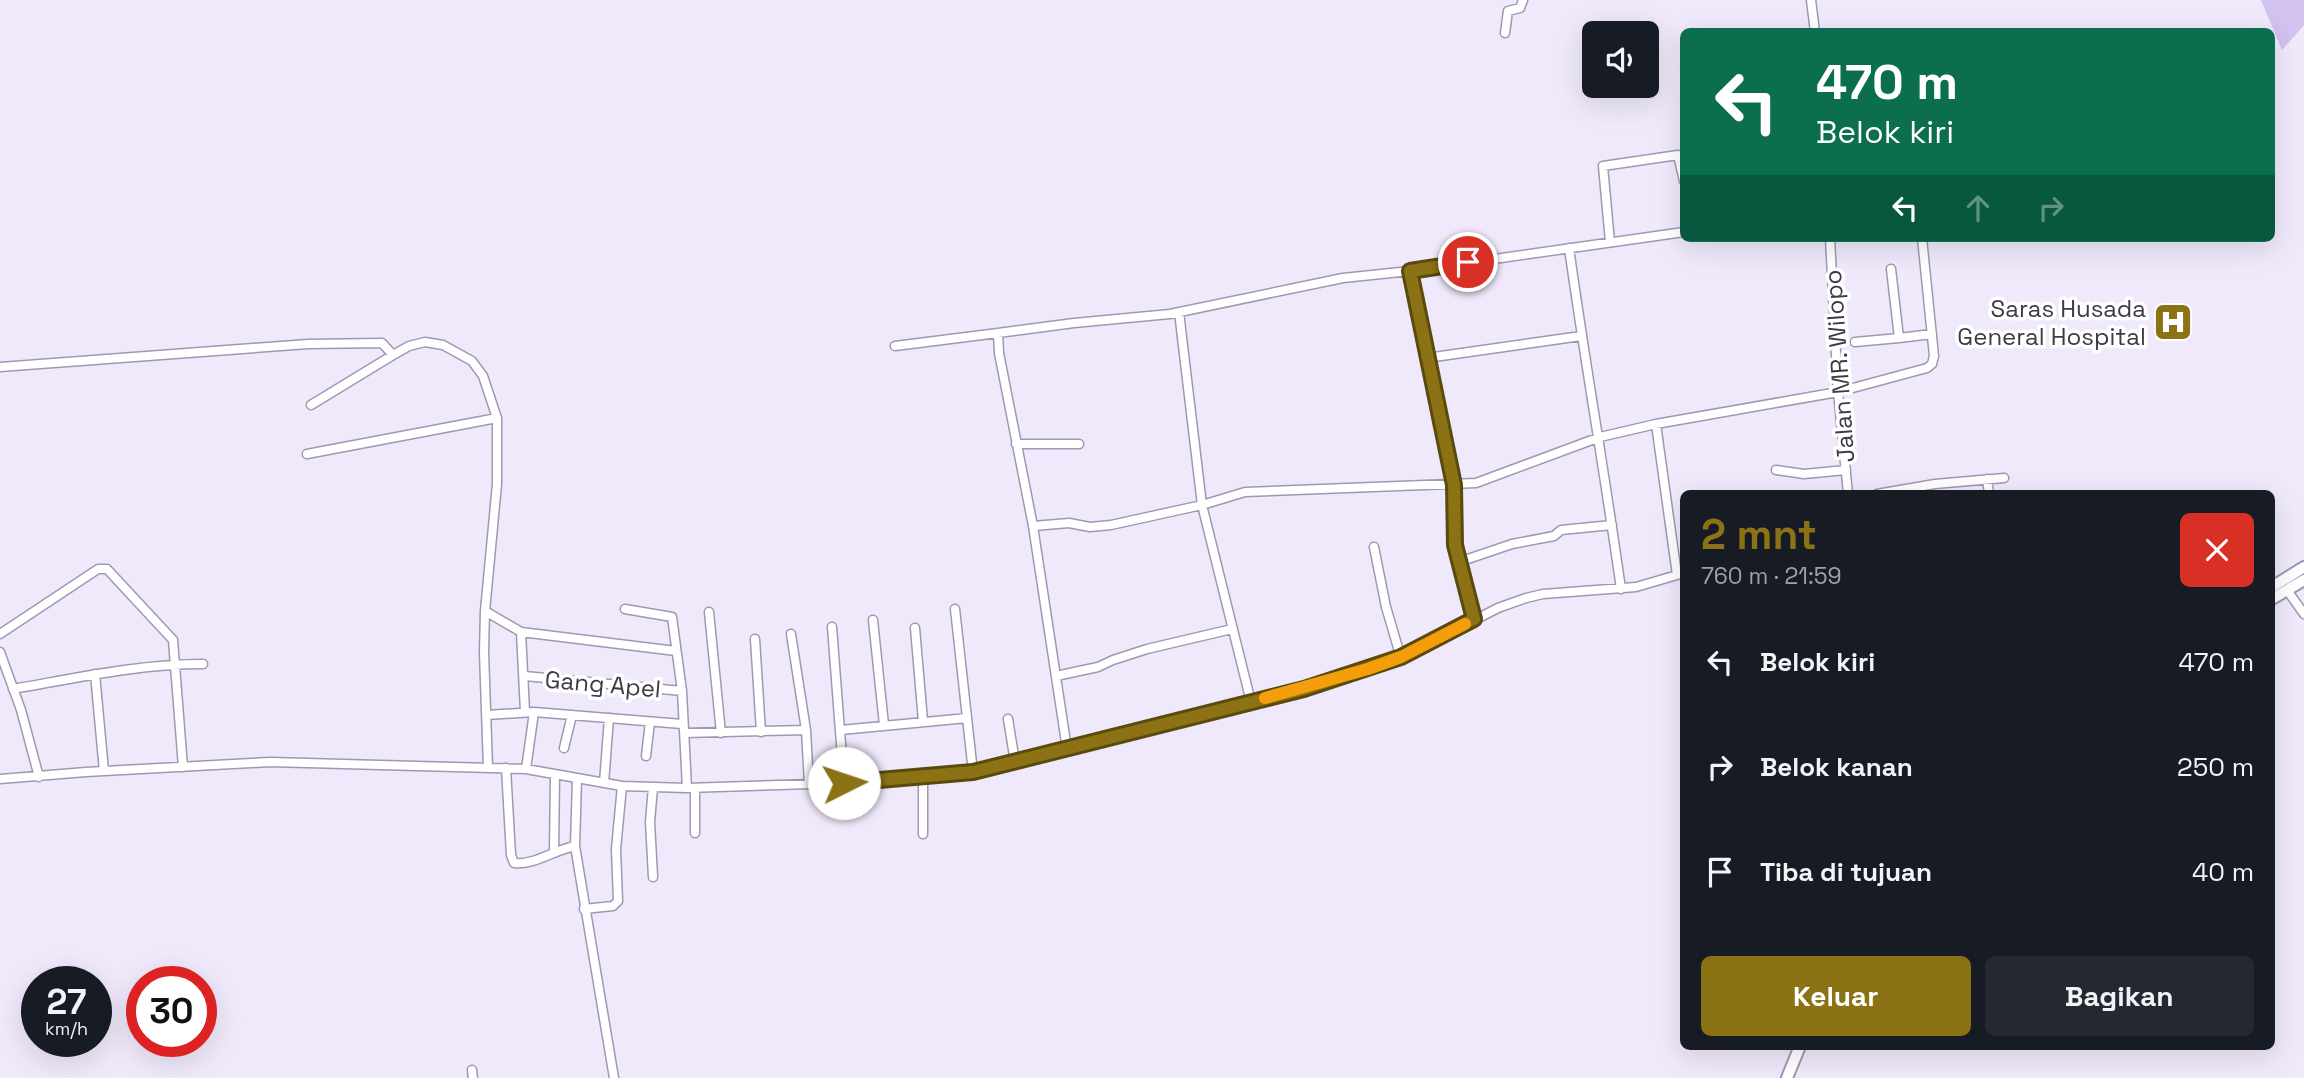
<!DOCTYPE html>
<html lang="id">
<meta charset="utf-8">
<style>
:root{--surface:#171b24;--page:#242831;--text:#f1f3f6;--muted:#9ea1a6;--accent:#8b7215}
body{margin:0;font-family:"Space Grotesk",sans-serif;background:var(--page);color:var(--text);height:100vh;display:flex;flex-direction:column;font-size:26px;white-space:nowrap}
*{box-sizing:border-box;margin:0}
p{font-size:23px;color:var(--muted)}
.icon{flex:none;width:38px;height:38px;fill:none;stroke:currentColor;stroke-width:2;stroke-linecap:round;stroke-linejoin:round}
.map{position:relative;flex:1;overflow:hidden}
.side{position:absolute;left:1680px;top:490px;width:595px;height:560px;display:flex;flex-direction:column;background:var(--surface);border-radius:10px;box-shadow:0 7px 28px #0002}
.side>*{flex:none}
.guide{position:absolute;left:1680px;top:28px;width:595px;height:214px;border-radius:10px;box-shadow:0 7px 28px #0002;background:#0b6e4f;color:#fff;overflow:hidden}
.buttons{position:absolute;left:1582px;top:21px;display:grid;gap:14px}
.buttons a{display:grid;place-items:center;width:77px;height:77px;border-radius:10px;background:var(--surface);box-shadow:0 7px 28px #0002;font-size:35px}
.speed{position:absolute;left:21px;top:966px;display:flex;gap:14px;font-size:35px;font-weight:700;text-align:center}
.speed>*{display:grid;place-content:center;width:91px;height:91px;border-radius:50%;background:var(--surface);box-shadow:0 7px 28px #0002;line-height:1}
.speed small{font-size:18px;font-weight:400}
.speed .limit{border:10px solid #d22;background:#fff;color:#111}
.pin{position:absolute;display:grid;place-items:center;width:60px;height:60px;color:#fff;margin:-30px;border:4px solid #fff;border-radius:50%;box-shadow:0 2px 7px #0007}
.me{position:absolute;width:77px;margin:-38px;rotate:86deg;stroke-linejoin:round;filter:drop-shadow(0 0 5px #0008)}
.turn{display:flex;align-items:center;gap:24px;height:147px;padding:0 21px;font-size:32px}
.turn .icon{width:91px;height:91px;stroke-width:2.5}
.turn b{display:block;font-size:49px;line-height:60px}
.lanes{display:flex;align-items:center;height:66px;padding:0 21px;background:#0003;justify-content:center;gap:35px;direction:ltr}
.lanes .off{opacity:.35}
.round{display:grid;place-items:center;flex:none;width:74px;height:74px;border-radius:10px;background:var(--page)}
.summary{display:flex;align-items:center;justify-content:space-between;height:119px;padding:0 21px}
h1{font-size:42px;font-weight:600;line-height:52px;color:var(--accent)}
.cta{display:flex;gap:14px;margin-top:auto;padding:14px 21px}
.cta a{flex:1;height:80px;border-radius:10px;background:var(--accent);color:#fff;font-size:28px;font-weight:600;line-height:80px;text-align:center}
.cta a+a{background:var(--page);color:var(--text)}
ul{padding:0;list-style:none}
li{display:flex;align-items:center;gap:21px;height:105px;padding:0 21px}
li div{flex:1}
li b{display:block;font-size:26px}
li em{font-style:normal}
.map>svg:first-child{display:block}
.green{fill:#d3c2ef}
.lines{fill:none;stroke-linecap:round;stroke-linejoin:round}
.minor-casing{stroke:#a197b3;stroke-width:11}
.secondary-casing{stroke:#a197b3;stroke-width:14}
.minor{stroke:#fff;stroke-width:8}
.secondary{stroke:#fff;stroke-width:10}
.route-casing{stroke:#5a4a0e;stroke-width:18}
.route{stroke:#8b7215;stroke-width:12}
.slow{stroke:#f59e0b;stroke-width:12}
.labels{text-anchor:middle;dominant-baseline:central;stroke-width:7;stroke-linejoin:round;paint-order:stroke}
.poi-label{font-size:24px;fill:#3e3a46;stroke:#fff;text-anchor:end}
.street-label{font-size:24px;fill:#3e3a46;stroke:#fff}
</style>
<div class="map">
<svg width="2304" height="1078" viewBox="0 0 2304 1078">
<rect width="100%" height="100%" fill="#efe9fb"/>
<path class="green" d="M2261,0H2304V25L2282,50Z"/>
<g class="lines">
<g class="minor-casing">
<path id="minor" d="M1811,0L1815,32
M1505,33L1508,11L1520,8L1523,0
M1830,238L1838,392L1848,494
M1610,242L1603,166L1678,155L1684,181
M1569,248C1585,362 1605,475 1621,589
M1410,271L1454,485L1455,545L1474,619
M1179,312L1202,505L1251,702
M1899,338L1932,334
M1855,342L1899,338L1891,269
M895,346L998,333
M1427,358L1581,336
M0,367L308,344L382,343L393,355
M311,405L393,355L409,346L425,342L443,345L472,361L483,376L497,418
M1656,424L1677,575
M1016,444H1079
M307,454L497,418V484L485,611L484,652L488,768
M1776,470L1804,474L1846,470
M1987,479L1989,494
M1877,494L1935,484L2004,478
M1033,526L1069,523L1090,527L1111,525L1202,505L1245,492L1476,483L1600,437L1656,424L1838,392L1927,368L1932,364L1934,356L1922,238
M1374,547L1386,607L1401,658
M1459,562L1512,544L1554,536L1561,530L1612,525
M2287,590L2304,614
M625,609L672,617L682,691L687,788
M955,609L973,772
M485,611L521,632L676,651
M709,612L721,733
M873,620L884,725
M832,627L844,783
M915,628L923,721
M521,632L525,712
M0,634L98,569H107L173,640L183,767
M791,634L806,730L809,784
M755,639L761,732
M0,652L21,710L39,777
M95,674L104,771
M525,676L682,691
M1056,676L1098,667L1113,660L1147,649L1232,629
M13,689C76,678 139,664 203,664
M487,715L534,712L682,724
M1008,719L1015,762
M841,730L967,718
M684,733L806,730
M564,748L572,715
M1067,749L1033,526L999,353L998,333L1074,323L1170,314L1343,278L1410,271L1684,232
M646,756L650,722
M506,768L511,855L514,863C532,866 557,849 575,846
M526,769L534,712
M0,779L86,772L270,762L526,769L622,786L687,788L844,783L973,772L1304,689L1368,669L1401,658L1498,608L1526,598L1543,594L1636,587L1684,573
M577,779L575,846L614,1078
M604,783L609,718
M653,787L650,822L653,877
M695,833V788
M923,834V777
M554,853L555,774
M584,909L613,906L618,901L616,849L622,786
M472,1070L473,1078"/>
</g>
<g class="secondary-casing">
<path id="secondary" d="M2272,587L2304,567
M2272,599L2304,580
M1787,1078L1800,1046"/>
</g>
<use href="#minor" class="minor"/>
<use href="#secondary" class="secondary"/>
</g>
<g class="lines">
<g class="route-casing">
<path id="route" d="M844,783L973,772L1304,689L1401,657L1474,619L1455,545L1454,485L1410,271L1468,262"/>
</g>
<use href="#route" class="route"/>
<path class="slow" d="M1265,698L1368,669L1401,657L1465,624"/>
</g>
<defs>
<g id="hospital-square" transform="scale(2.0125)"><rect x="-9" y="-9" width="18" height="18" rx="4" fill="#8b7215" stroke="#fff"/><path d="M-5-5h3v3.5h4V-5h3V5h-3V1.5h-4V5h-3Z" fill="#fff"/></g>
</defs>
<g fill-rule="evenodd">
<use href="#hospital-square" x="2173" y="322"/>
</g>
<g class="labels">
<g class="poi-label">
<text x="2146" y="308">Saras Husada<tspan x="2146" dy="28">General Hospital</tspan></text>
</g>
<g class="street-label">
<text transform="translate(1839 366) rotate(-94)">Jalan MR. Wilopo</text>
<text transform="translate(603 684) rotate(5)">Gang Apel</text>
</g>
</g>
</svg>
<div class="buttons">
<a><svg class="icon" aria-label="sound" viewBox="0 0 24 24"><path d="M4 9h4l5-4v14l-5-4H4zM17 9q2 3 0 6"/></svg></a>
</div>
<div class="speed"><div>27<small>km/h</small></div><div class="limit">30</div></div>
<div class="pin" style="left:1468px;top:262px;background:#d93025"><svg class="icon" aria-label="arrive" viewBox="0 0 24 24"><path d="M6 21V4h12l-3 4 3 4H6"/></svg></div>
<svg class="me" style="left:844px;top:783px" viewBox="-20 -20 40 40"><circle r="19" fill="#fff"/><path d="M0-13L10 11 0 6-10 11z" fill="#8b7215"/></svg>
<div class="guide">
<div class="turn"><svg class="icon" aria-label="left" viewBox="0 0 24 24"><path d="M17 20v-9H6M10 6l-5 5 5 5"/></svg><div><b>470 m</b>Belok kiri</div></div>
<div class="lanes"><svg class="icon" aria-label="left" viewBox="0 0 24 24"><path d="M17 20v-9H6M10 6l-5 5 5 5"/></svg><svg class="icon off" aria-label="ahead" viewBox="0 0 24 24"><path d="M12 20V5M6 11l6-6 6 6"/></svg><svg class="icon off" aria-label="right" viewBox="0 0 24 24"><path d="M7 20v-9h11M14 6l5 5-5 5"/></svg></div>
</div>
<section class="side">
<div class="summary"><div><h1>2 mnt</h1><p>760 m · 21:59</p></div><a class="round" style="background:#d93025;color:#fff"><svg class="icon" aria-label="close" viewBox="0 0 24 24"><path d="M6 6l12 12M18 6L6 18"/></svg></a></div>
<ul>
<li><svg class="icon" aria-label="left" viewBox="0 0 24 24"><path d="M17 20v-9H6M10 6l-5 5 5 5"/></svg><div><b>Belok kiri</b></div><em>470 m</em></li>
<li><svg class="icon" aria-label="right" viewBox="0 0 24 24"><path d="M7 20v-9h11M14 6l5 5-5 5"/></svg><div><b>Belok kanan</b></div><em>250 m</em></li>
<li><svg class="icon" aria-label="arrive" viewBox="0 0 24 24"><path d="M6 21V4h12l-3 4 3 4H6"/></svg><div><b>Tiba di tujuan</b></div><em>40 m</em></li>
</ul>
<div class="cta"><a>Keluar</a><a>Bagikan</a></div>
</section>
</div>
